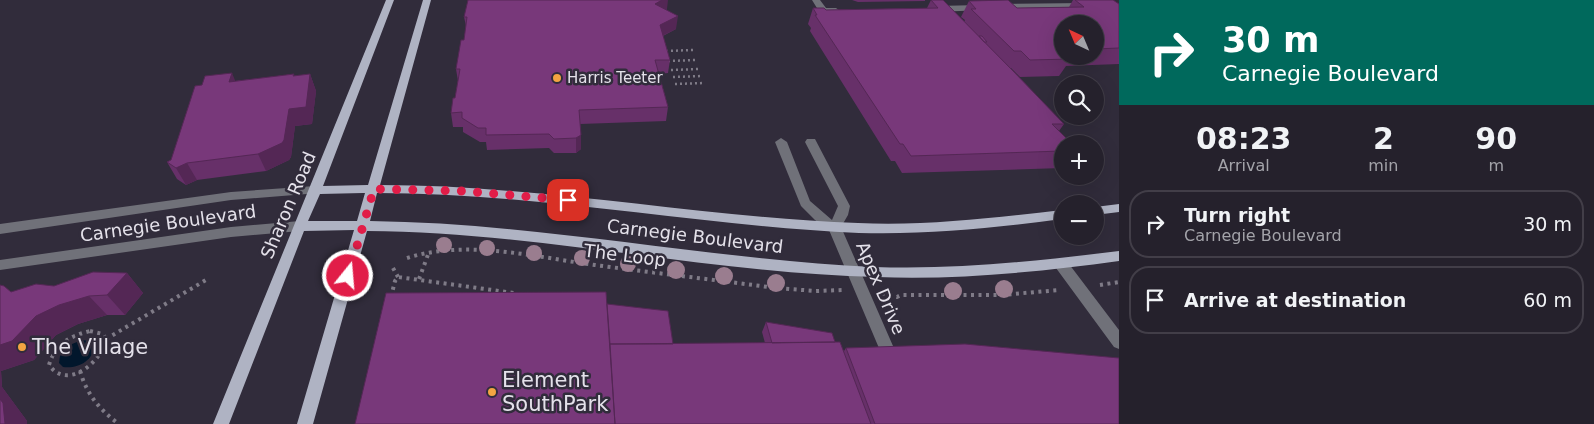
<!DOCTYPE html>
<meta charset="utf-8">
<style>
:root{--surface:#25212c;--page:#2d2934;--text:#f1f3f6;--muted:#a3a3a9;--line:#423e48}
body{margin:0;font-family:"DejaVu Sans",sans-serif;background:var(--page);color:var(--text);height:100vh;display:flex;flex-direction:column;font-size:19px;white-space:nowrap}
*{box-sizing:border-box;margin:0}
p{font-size:16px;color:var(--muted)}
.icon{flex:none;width:28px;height:28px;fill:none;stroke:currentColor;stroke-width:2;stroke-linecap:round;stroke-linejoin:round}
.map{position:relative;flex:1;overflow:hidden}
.panel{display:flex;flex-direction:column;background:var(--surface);width:475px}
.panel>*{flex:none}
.hud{background:#00695c;color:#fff;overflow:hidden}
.needle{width:32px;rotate:316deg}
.fabs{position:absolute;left:1054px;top:15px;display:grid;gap:10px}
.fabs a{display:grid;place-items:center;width:50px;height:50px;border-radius:50%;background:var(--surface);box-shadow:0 5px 20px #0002,0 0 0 1px var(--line);font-size:25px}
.pin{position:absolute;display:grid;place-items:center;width:42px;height:42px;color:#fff;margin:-21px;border-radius:10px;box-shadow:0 2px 8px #0006}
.me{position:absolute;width:55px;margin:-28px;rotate:17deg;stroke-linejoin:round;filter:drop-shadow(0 0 4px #0008)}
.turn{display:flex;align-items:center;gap:18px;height:105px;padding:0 20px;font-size:22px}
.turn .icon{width:65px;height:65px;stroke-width:2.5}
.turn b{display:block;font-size:35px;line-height:42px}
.eta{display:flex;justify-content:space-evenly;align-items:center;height:85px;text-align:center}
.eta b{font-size:30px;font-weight:700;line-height:35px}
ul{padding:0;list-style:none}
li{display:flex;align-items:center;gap:15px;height:68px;margin:0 10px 8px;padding:0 10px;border:2px solid var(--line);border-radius:20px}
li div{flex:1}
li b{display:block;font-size:19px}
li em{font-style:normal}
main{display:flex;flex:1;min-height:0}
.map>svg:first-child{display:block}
.water{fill:#02172c}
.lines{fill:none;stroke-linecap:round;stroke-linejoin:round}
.path-far1{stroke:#7f7b87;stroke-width:2.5;stroke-dasharray:2 3;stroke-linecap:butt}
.path{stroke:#7f7b87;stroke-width:4;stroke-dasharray:3 4.5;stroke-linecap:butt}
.minor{fill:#707179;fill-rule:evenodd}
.major{fill:#afb3c3;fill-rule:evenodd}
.tree{fill:#9a7d8f}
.wall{fill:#673069;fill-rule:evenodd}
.shaded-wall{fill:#542755}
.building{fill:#78387a;stroke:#542755}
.route{stroke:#e11d48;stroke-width:9;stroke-dasharray:0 16.2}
.poi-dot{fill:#f3a442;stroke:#312c3b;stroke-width:2}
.labels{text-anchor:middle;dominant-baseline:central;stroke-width:5;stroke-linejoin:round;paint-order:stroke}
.far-poi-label{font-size:15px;fill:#e4e1ea;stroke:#312c3b;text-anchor:start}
.street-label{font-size:18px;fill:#e4e1ea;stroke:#312c3b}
.near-poi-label{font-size:21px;fill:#e4e1ea;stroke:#312c3b;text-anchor:start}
</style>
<main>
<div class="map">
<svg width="1119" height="424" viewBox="0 0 1119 424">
<rect width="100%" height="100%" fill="#312c3b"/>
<path class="water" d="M82,340L90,341L95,345C93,361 78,369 63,367L59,363L60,356L72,344Z"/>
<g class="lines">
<path class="path-far1" d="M666,51L693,50
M668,61L696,60
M671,70L699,69
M673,77L702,76
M675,84L704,83
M1095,97L1102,104"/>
<path class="path" d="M407,258C467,239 534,257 595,265C655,273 716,280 776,288L816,291L843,290
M393,268L398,277
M419,279L429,252
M1100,285L1119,282
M882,293L897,297L901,295H1002L1059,290
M391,297L395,281L398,277L514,293
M90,331L103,334L106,339C102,362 67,391 49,365C55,344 70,336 90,331Z
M106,339L206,280
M80,371C87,395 100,410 119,424"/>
<path class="minor" d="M812,0H820L826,8H836L840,11L836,14L820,13Z
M1086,3L1089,4V8L1001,10L997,7L1001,4Z
M981,5L985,8L984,10L936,12L932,9L936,6Z
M781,138L787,142L810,201L832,220L838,206L805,142L807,139H815L850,206L848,215L841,227L900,362L897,367L892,369L887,367L829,230L815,220L801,206L775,142Z
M315,186L321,190L319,193L231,200L0,234V224L231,192Z
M300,221L305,223L306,226L305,229L300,231L231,237L0,270V260L231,227Z
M1061,259L1066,260L1119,330V349L1114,347L1056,268L1054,264L1056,260Z"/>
<path class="major" d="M386,0H394L323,186L368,185L423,0H431L380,185C540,185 698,217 858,223C926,226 994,218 1062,210V219C996,228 927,235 859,233C698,226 539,193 377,193L370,221C539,223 705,259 874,267C956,270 1038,261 1119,251V261C1039,272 958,280 877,277C706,273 539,232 367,231L313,424H297L354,230L304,231L229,424H213ZM363,193H365L357,221H308L320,194Z
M1119,204V212L1095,215V207Z"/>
</g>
<g class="tree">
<circle cx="444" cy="245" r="8"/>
<circle cx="487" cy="248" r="8"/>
<circle cx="534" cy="253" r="8"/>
<circle cx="582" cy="258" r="8"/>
<circle cx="628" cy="264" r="8"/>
<circle cx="676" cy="270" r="9"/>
<circle cx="724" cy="276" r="9"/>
<circle cx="776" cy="283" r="9"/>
<circle cx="1004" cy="289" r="9"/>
<circle cx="953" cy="291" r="9"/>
</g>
<path class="wall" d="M852,0H925V1L858,2Z
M931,0L964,22L965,20L961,17L969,1L1017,8L1069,7L1073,0H1113L1119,4V64L1066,66L1059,76L1020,77L1011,68H1009L1064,124L1059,131L1062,144V168L902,173L895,161H891L810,31L811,28L808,24L813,8L826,10L927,8ZM1062,24H1095V56H1062Z
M667,9L666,10L676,29L663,36L670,60L668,73L659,74L668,107L666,121L580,124L581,149L576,153H554L549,148L487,150L486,142H480L463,132V127H453L451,113L455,98L458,81L456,69L464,40L466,26L464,17Z
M294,74V76L310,74L316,91L312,124L295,126L291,157L289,160L266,171L197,180L186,185L177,179L167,162L171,160L235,81Z
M127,273L143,293L125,315H107L78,324L56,335L34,360L1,371L2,387L27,421L0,424V285L11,292L54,286Z
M607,304L673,344L765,343L762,332L766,322L835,342L844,351L846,348L1119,424H355Z"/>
<path class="shaded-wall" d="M662,0H668L667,9L653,17L655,4Z
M678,16L676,29L658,38L660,25Z
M232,73L239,90L229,82Z
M310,74L316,91L312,124L295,126L291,157L289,160L266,171L258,154Z
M581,135V149L576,153V138Z
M187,163L197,180L186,185L176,168Z
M127,273L143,293L125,315L107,295Z
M89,296L107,315L78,324L56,335L34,360L1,371L2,387L27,421V424H5L0,399V345L36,316L59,305Z"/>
<path class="building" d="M468,0H662L655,4L678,16L660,25L670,60H655L668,107L579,110L581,135L576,138L554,139L549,134L486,135V128H478L462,118V112L451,113L453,98H455L460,69H456L461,40H464L467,17H464Z
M931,0H943L1014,72L1064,124H1052L1072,144H1062V151L911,156L903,144H900L815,15H817L813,8H824L826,10L938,8Z
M1008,0L1017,8L1084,7L1075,0H1113L1119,4V48L1095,49V24H1062V50H1059L1062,52V56H1067L1070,59L1030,60L1021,51H1014L971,9H976L969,1Z
M979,36H982L987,42H984Z
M232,73L229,82L294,74L293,76L310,74L306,107L289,109L284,140L282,143L258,154L187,163L176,168L167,162L171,160L195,86L202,85L205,76Z
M93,272L127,273L107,295L89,296L59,305L36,316L12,341L0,345V285L4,286L11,292L36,284L54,286Z
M606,292L615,424H355L386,293Z
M607,304L668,311L673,344H610Z
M766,322L832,333L835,342L772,343Z
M840,342L871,424H615L610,344Z
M965,344L1119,358V424H875L846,348Z
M0,399L3,403L5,424H0Z"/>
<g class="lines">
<path class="route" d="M348,276L374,189L463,191L568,200"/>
</g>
<g class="poi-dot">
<circle cx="557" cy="78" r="5"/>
<circle cx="22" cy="347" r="5"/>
<circle cx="492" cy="392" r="5"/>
</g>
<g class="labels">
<g class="far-poi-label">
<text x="567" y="78">Harris Teeter</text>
</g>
<g class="street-label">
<text transform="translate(288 205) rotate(-67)">Sharon Road</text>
<text transform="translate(168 223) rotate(-8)">Carnegie Boulevard</text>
<text transform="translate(695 236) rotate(7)">Carnegie Boulevard</text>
<text transform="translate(625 255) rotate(7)">The Loop</text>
<text transform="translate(881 288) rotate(67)">Apex Drive</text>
</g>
<g class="near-poi-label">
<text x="32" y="347">The Village</text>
<text x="502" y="380">Element<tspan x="502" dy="24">SouthPark</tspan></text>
</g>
</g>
</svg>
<div class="fabs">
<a><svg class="needle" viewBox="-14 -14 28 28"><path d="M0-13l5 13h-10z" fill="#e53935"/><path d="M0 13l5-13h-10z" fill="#a3a3a9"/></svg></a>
<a><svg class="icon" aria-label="search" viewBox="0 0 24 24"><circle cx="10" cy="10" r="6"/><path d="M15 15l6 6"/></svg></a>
<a>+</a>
<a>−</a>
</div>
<div class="pin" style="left:568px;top:200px;background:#d93025"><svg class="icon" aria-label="arrive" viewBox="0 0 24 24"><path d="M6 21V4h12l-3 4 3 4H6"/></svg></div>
<svg class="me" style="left:348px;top:276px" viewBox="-20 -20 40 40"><circle r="17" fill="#e11d48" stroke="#fff" stroke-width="3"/><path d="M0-11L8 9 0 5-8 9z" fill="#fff"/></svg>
</div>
<section class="panel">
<div class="hud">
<div class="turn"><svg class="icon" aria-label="right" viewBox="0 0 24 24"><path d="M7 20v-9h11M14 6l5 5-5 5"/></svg><div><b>30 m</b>Carnegie Boulevard</div></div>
</div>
<div class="eta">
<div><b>08:23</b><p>Arrival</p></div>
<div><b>2</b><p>min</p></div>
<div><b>90</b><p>m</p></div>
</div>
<ul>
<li><svg class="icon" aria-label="right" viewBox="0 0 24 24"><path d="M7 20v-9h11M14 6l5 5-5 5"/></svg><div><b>Turn right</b><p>Carnegie Boulevard</p></div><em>30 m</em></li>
<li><svg class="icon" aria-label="arrive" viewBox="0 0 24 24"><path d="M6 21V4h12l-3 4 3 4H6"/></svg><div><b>Arrive at destination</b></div><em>60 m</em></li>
</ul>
</section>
</main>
